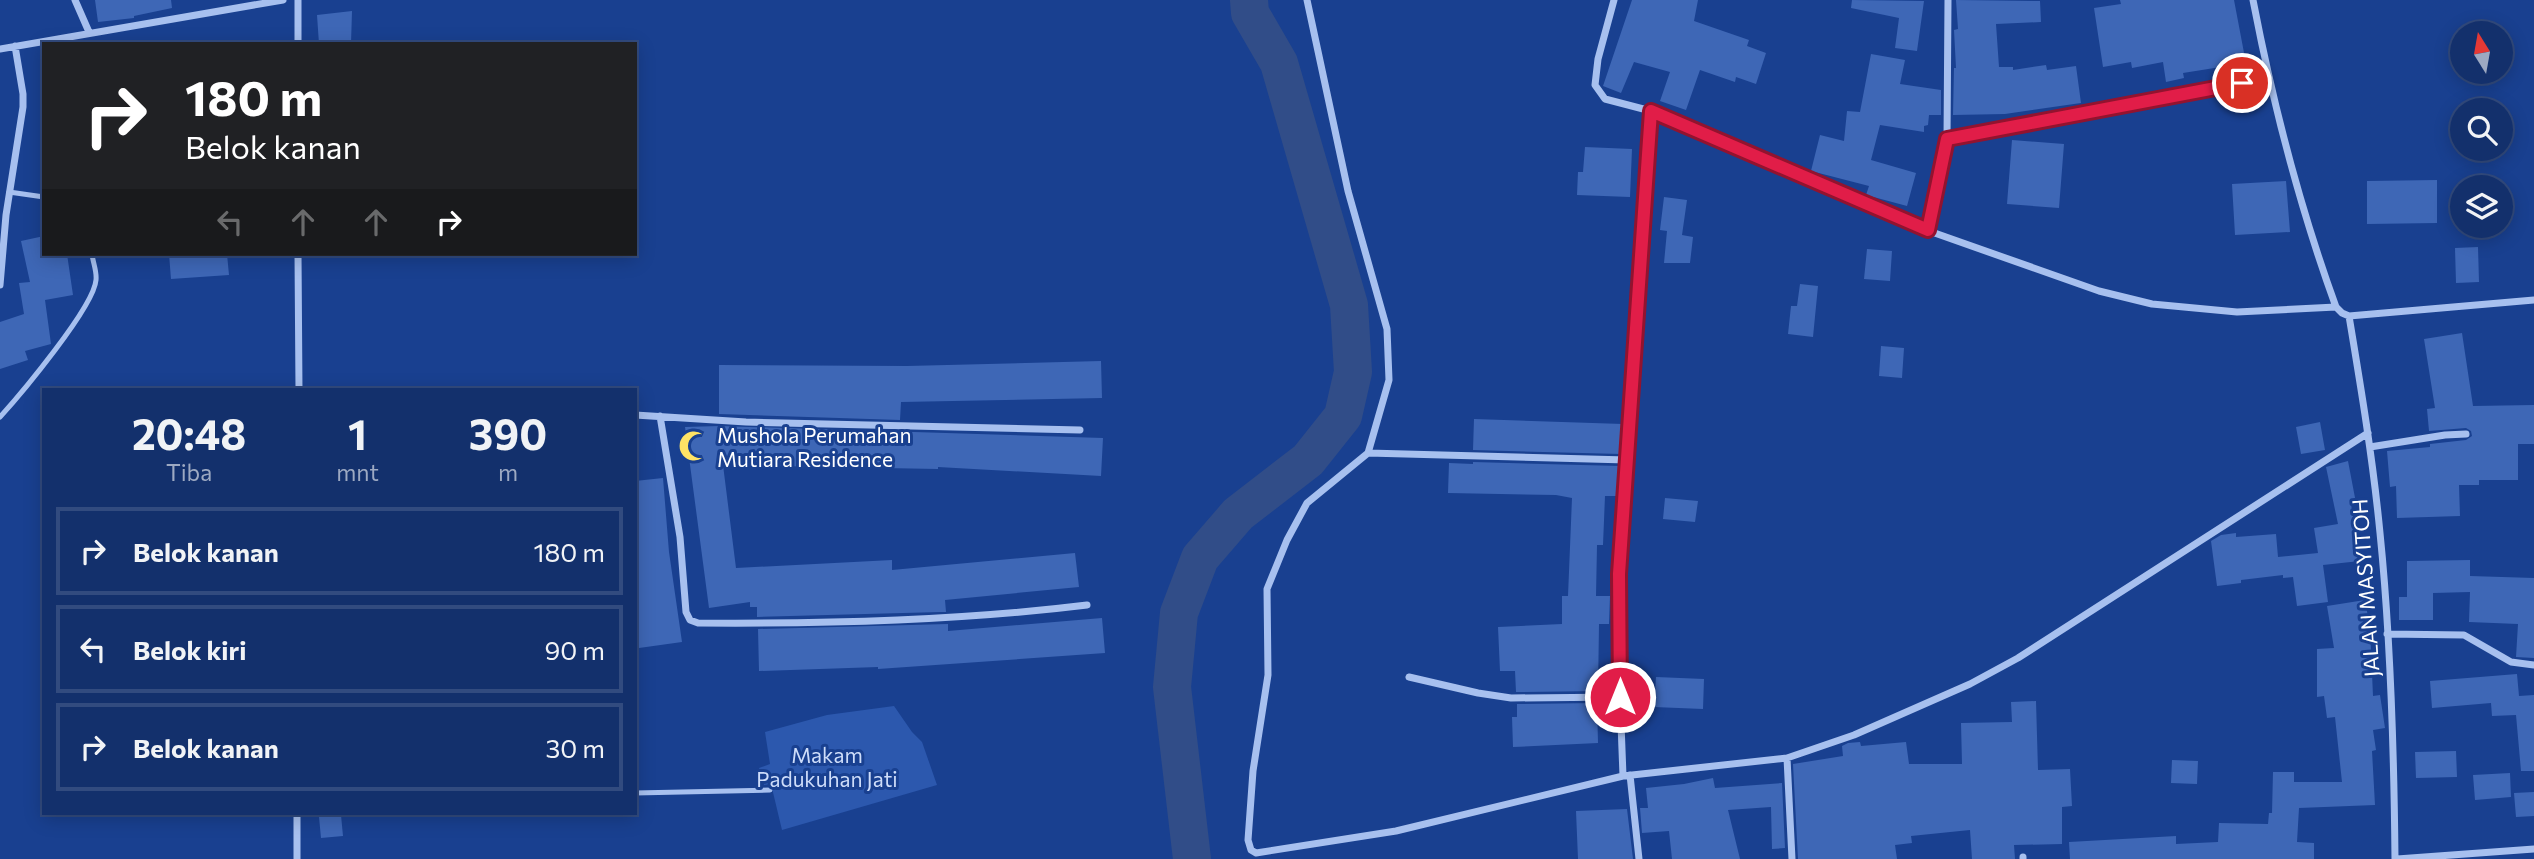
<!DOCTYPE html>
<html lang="id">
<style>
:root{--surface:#13306c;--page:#203c74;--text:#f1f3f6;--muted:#9da9c2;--line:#324b7f}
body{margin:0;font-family:Commissioner,sans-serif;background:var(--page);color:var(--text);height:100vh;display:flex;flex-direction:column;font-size:26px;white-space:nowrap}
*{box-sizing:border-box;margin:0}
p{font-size:23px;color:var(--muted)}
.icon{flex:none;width:38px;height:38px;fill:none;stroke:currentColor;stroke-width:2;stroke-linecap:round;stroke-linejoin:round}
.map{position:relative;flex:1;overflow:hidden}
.drawer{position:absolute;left:42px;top:388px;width:595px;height:427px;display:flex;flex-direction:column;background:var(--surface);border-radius:0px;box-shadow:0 4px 18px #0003,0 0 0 2px var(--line)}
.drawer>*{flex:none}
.top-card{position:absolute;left:42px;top:42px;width:595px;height:214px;border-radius:0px;box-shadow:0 4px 18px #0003,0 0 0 2px var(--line);background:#202124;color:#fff;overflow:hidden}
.needle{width:46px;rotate:349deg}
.tools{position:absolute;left:2450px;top:21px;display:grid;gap:14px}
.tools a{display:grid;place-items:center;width:63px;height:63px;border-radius:50%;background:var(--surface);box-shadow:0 4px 18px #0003,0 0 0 2px var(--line);font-size:35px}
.pin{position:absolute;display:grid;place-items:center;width:60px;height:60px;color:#fff;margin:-30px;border:4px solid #fff;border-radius:50%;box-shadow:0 2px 7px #0007}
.me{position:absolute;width:77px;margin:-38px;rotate:0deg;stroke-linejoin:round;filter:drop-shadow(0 0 5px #0008)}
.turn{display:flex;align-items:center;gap:24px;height:147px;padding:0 28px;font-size:32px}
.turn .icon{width:91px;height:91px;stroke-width:2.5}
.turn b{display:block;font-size:49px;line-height:60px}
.lanes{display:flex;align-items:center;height:66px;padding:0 28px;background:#0003;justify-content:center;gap:35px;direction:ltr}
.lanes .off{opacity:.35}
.eta{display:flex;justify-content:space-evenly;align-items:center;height:119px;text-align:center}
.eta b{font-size:42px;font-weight:700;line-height:49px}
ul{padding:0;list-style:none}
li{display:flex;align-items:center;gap:21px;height:88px;margin:0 14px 10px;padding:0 14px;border:4px solid var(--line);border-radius:0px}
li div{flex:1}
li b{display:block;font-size:26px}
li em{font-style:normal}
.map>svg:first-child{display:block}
.green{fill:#2c58ae}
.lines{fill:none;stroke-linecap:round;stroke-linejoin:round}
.river{stroke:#314d88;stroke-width:38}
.building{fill:#3e67b6}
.service{stroke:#a7c0ef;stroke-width:5}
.minor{stroke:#a7c0ef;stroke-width:7}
.route-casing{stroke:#92132f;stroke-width:18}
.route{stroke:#e11d48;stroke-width:12}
.labels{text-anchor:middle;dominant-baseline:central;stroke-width:6;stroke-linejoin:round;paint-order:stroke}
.poi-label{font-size:21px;fill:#fff;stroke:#194090;text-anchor:start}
.street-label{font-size:21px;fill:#fff;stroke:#194090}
.park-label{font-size:21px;fill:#ceddfa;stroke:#194090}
</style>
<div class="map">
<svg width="2534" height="859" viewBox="0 0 2534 859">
<rect width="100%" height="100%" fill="#194090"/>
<path class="green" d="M894,706L912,732L922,742L937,785L782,830L771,784L764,785L759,768L770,764L765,732L827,715Z"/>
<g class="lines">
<path class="river" d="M1192,859L1172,687L1179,613L1200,558L1238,514L1308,460L1343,416L1353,372L1349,305L1279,63L1250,13L1249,0"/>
</g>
<path class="building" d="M95,0H171L172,8L134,16V18L98,22Z
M1632,0H1698L1694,21L1749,40L1747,46L1766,53L1756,84L1736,77L1735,82L1700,70L1686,110L1660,101L1670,72L1634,62L1621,93L1603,86Z
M1852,0L1924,1L1917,51L1895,48L1899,18L1851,8Z
M1956,0L2040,1L2041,22L1996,24L1999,67H2013V70L2046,65L2047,70L2076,66L2081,103L2005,114L1953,115L1954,68H1956L1954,30L1958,29Z
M2120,0H2234L2245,58L2255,56L2257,73L2229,77L2227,66L2183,73L2184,78L2166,82L2163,62L2132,68L2131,62L2103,67L2094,8L2121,4Z
M352,11L351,44H319L317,15Z
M1871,54L1905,60L1900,84L1941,90V115H1929L1928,125L1924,126V132L1880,125L1871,160L1916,173L1907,206L1866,195L1869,186L1811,171L1820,135L1844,141L1847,111L1860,112Z
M2012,140L2064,144L2059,208L2007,204Z
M1585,147L1632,149L1630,197L1577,195L1578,172H1583Z
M2437,180V223L2367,224V181Z
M2286,181L2290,232L2235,235L2232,184Z
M1664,197L1687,200L1682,235L1693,237L1690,263H1664L1667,231L1660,230Z
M44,236V254H67L73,295L45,300L51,344L25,351L28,360L0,369V322L24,314L19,283L30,282L21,241Z
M2478,247L2479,282L2456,283L2455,248Z
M1867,249L1892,251L1890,281L1864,279Z
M169,254H227L229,275L171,279Z
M1800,284L1818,286L1813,337L1788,334L1791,306H1797Z
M2462,333L2473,406L2534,405V444H2518V480H2479V485H2459L2460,516L2397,518L2396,486L2390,487L2387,451L2430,447V444L2466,440L2472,436L2471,431L2466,428L2429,431L2427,409L2435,408L2424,339Z
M1881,346L1904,348L1902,378L1879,376Z
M1101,361L1102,398L901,402L900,420L719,414V365L907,366Z
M1474,419L1623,424L1621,454L1473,450Z
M2320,422L2325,450L2301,454L2296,427Z
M719,426L1103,438L1101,476L938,467V469L723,465L736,568L892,560V570L1075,553L1079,587L945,600L946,612H941L757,617V607H750V602L709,608L685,427Z
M2348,461L2356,503L2351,504L2360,561L2323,565L2328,602L2297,606L2293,577L2283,578V575L2241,580V583L2217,586L2211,541L2221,535L2236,533V537L2276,534L2278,557L2318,553L2314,528L2338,524L2326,467Z
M1473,462L1620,466L1618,496H1605L1603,545H1597L1596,596H1610L1609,624H1599L1598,691L1516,692L1515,671H1500L1498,627L1562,624V596H1568L1572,498L1556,495L1448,493L1449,463L1473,464Z
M663,478L669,552L682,642L639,648L635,625V481Z
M1665,498L1698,501L1695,522L1663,519Z
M2470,560V576L2534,578V658L2516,657L2518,624L2469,622L2470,592L2433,593V620H2399V597H2407V561Z
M2365,600L2370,628L2373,696L2380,695L2385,728L2373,730L2376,750L2372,751L2375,805L2299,808L2297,842L2314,843V859H2070L2069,842L2176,836V844L2218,842L2219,823L2268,824L2269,813H2272L2273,772H2294V782H2342L2335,717L2327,718L2324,696L2317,697V649L2334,648L2327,606Z
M1102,618L1105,653L878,669V667L759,671L758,629L948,624V631Z
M2517,674L2519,696L2534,695V771H2521L2516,715L2492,716L2491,703L2432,708L2430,681Z
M1656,677L1704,679L1703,709L1654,707Z
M2036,701L2038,770L2070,769L2072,806L2062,807V844L2014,845L2015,859H1972L1970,830L1911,836L1912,843L1895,845L1897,859H1798L1793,764L1843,756L1842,746L1848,743L1860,742L1861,746L1906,742L1909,764H1962L1961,723L2012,722L2011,702Z
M1597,703L1598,743L1513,747L1512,717H1517V704Z
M2456,751L2457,777L2416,778L2415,752Z
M2172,760L2198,761L2197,784L2171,783Z
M2510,773L2511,797L2475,800L2473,775Z
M1713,778L1715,788L1782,783L1785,848L1772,849L1771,807L1728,810L1740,859H1672L1669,831L1642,833L1640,808H1648L1646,788L1684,784Z
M2534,792V816L2516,817L2514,793Z
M1627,809L1633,859H1578L1576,811Z
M341,815L343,836L321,838L319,817Z"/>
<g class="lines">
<path class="service" d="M9,192L44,197
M0,417C20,395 94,307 96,280C97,271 93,263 92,254
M635,793L770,790"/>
<path class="minor" d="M75,0L89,32
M1307,0L1348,191L1387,329L1389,380L1368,453L1307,503L1287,540L1267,589L1268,675L1253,771L1248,840L1251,850L1256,853L1396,831L1623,776L1787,758L1854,735L1970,684L2018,658L2368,433
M1614,0L1598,59L1595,85L1605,99L1651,111L1929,231L2099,291L2152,304L2237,312L2336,307
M2253,0C2273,104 2300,208 2336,307L2342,313L2349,316L2534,300
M298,44V0
M0,49L283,0
M1947,139L2269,78
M1929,231L1947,139L1948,0
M298,254L299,390
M0,285L6,215L23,107V94L15,46
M2349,316C2361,388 2373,460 2380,533C2391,641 2394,751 2395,859
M635,415L746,422L1080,430
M660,416L680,537L686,612L690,620L698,623C827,624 958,621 1087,605
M2370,447L2445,435L2466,434
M1368,453L1627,460L1619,574L1620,697
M1627,460L1651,111
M2387,634L2464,635L2511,662L2534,665
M1409,677L1478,693L1511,698L1620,697L1623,776
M1787,758L1792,859
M1630,775L1639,859
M297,859V814
M2023,859V857
M2397,859L2534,849"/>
</g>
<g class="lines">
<g class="route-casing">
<path id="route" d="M1620,697L1619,574L1651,111L1928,230L1947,139L2242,83"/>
</g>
<use href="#route" class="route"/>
</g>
<defs>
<g id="mosque-bare" transform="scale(2.415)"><path d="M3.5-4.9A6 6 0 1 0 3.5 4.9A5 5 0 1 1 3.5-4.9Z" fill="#ffe365" stroke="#194090" stroke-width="2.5" paint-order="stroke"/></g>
</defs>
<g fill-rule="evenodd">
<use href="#mosque-bare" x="694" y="446"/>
</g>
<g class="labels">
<g class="poi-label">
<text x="717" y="434">Mushola Perumahan<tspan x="717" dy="24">Mutiara Residence</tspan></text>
</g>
<g class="street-label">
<text transform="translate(2365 588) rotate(-94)">JALAN MASYITOH</text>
</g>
<g class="park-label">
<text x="827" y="754">Makam<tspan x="827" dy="24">Padukuhan Jati</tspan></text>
</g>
</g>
</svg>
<div class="tools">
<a><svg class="needle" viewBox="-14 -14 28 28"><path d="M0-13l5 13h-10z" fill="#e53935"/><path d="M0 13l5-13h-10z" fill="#9da9c2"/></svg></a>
<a><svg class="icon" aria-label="search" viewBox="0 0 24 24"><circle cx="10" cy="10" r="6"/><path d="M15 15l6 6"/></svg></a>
<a><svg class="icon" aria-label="layers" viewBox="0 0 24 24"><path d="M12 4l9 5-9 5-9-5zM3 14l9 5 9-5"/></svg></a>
</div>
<div class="pin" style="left:2242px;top:83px;background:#d93025"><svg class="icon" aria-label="arrive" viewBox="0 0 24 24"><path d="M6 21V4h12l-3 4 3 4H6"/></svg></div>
<svg class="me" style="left:1620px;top:697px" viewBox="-20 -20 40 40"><circle r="17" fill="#e11d48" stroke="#fff" stroke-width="3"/><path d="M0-11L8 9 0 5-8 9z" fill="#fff"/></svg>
<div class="top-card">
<div class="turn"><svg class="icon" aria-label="right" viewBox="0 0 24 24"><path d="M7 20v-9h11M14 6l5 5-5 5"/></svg><div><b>180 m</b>Belok kanan</div></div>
<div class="lanes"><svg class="icon off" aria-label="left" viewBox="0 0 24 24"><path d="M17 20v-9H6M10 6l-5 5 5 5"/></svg><svg class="icon off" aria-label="ahead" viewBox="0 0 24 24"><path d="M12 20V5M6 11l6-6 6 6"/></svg><svg class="icon off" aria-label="ahead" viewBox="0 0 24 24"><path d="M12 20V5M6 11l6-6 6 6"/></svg><svg class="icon" aria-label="right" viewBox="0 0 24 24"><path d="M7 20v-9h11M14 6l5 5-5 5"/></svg></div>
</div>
<section class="drawer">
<div class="eta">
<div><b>20:48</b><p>Tiba</p></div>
<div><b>1</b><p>mnt</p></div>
<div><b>390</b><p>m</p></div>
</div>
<ul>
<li><svg class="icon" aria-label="right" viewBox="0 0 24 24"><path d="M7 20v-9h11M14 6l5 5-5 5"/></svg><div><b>Belok kanan</b></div><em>180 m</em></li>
<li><svg class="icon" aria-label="left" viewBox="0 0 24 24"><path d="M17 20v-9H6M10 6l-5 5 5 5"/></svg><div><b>Belok kiri</b></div><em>90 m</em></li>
<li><svg class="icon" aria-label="right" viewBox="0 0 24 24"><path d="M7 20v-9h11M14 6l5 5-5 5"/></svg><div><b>Belok kanan</b></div><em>30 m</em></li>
</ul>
</section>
</div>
